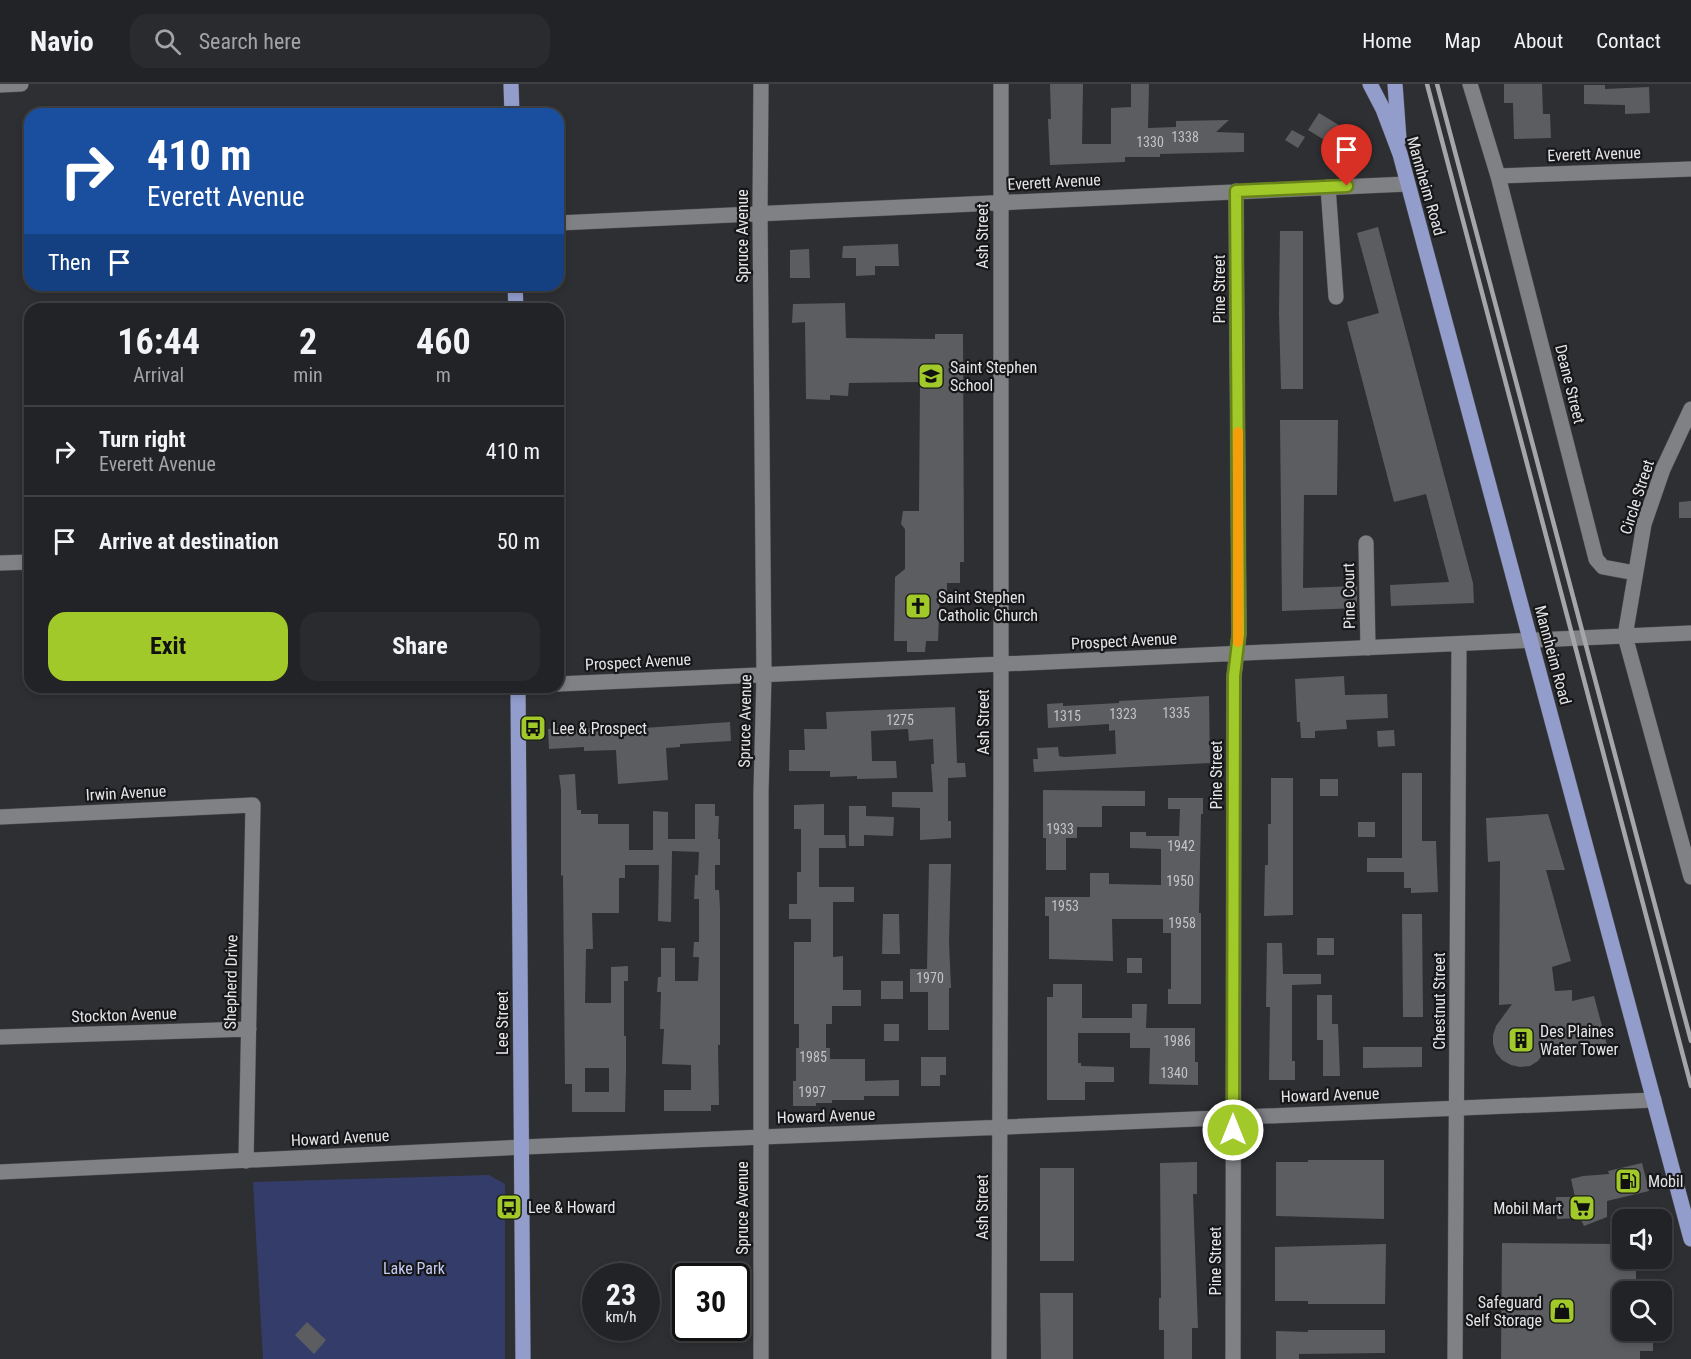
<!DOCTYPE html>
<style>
:root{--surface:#222326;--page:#2a2b2e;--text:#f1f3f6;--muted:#a2a4a7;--line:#3f4043;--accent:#a1c92a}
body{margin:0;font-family:"Roboto Condensed",sans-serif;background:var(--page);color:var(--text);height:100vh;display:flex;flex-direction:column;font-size:22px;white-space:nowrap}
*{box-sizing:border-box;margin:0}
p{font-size:20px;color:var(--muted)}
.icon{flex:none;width:33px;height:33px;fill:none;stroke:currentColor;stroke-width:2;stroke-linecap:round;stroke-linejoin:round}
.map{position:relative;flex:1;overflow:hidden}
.sheet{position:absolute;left:24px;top:219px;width:540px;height:390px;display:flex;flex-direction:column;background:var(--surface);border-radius:18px;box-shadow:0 3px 9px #0003,0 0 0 2px var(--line)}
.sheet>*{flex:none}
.banner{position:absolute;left:24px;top:24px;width:540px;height:183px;border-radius:18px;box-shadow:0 3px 9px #0003,0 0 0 2px var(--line);background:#1a4fa0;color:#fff;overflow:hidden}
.controls{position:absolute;left:1612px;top:1125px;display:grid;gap:12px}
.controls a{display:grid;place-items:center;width:60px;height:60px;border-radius:12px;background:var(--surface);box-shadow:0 3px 9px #0003,0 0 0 2px var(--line);font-size:30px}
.speed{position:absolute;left:582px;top:1179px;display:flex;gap:12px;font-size:30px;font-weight:700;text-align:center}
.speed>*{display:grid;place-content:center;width:78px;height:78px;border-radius:50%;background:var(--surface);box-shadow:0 3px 9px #0003,0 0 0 2px var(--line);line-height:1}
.speed small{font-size:15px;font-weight:400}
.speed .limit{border:3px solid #111;border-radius:9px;background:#fff;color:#111}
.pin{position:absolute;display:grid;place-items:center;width:51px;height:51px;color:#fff;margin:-62px -26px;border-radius:50% 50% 50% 0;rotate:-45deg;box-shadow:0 0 6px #0007}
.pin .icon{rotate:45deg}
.me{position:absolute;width:66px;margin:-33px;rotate:0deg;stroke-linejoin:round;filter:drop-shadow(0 0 4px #0008)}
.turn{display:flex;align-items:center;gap:21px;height:126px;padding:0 24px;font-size:27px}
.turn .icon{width:78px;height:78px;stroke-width:2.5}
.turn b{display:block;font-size:42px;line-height:51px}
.then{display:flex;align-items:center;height:57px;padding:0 24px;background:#0003;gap:12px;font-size:22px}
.eta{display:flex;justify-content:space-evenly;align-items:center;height:102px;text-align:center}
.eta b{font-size:36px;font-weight:700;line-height:42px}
.action{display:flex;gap:12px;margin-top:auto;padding:12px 24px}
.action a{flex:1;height:69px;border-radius:18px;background:var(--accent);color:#111;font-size:24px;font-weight:700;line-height:69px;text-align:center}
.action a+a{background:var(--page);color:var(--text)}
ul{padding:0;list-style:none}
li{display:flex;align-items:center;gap:18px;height:90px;padding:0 24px;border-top:2px solid var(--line)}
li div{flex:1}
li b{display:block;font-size:22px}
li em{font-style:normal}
header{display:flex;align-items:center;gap:36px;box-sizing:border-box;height:84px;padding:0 30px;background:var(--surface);border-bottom:2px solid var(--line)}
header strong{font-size:28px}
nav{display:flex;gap:33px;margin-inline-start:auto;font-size:21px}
.search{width:420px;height:54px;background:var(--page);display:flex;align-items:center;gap:15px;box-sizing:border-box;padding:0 21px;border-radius:18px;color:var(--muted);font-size:22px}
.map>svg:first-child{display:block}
.green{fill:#343d6a}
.building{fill:#5c5d61;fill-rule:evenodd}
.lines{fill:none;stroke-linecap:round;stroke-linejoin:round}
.minor-casing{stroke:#4c4d4f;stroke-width:16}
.major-casing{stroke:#4c4d4f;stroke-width:16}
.minor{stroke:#808185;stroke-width:15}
.major{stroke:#929dcc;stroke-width:15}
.rail{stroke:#a5a6a9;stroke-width:4.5}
.route-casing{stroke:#69831b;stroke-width:15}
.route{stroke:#a1c92a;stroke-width:10}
.slow{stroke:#f59e0b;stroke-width:10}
.labels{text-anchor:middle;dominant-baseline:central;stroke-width:4.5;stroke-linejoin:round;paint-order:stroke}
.number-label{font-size:14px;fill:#c2c3c6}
.street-label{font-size:16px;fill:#e4e5e7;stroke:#171719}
.poi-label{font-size:16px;fill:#e4e5e7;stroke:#171719;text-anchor:start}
.park-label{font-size:16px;fill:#c2ccf3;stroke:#171719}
</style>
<header>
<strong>Navio</strong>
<div class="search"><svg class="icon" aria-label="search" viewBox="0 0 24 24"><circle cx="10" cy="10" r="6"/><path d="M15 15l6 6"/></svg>Search here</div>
<nav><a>Home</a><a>Map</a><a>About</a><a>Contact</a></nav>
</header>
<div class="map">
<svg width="1691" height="1275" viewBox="0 0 1691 1275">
<rect width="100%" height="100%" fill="#2e2f32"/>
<path class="green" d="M489,1091L505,1100V1275H263L253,1098Z"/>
<path class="building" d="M1050,0H1083L1082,60H1111V24L1131,23V0H1149L1148,44L1176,43V37L1229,36L1216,48L1244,49V68L1160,70V73H1125V78L1050,81L1048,35H1051Z
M1504,0H1542L1543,30H1550L1551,54L1514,55L1513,19H1504Z
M1584,1H1605V5L1649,3L1650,29L1625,30V21L1584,20Z
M1319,29L1342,43L1331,60L1308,46Z
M1292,46L1305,53L1298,64L1285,56Z
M1378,143L1473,499L1474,519L1391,522L1390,501L1449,498L1426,410L1394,418L1347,238L1379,229L1357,149Z
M1280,147H1303V305H1281L1279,229Z
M898,160L899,182H875V191L856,192V174H842L843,162Z
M809,165L810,194H790V166Z
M845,219L846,254L935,255V250H963L964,478H960V499H947V509H940L938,557H926L925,568H907V557H894L895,493L905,485V445L901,440L903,427H919L920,298L849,299L848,312L830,311V316L806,315L805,238L792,239L793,220Z
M1280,336H1338L1337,411H1304L1303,504L1357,502V524L1282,527Z
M1691,417V434H1679V418Z
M1344,592L1345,611L1387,610L1388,634L1346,636L1347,645L1315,647V654H1301L1300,638H1297L1295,595Z
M1209,612L1210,679L1034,688L1033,675H1038L1037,664L1058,663L1059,672L1064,673L1116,670L1115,646L1109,647V640L1048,644L1047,620L1063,619V622L1119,619V617Z
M955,623L957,679H965L966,693L948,694V737H951V754L920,756V724L892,723V708H933L931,680H934L933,655L909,657L908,645L871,647L872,677H896L897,694L857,695V692L830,693V687H789V666H805L804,645H827L826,628Z
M730,638L731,657L680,660V663L666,664L668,696L618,700L616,666L584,667V663L549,665L548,645L575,643V645L644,640V644Z
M1394,646L1395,662L1378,663L1377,647Z
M1402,689H1422V757H1436L1438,808L1411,809V804H1404V788H1367V774H1402Z
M575,690L577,726H581V730H598V740H629V766H653V727L668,728V755H695V720H715V732H719L718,755H720V781H715V806H719L720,825V961H718L719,1021H711V1027H664V1006H691V981L662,980L664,945H660L661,908H657L658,893H661V864H675V897H698L699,873H693L694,858H699V815H694L695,791H698L699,768L672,767L671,838L658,837L659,781H625V794H619V829H592L593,865H586L585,919H611V883L628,882V897H624V952H626V987L625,1028H572V1000H565L563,791L561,792V706L559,691ZM585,984H609V1008H585Z
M1271,694H1293V831L1264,832L1265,781H1268V740H1271Z
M1320,695H1338V712H1320Z
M1043,706L1145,707V722H1102V743H1077V754H1066V786H1046V754H1043Z
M1168,714H1203V730H1201L1199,829H1201V920H1168V905H1171V849H1163V835H1112L1113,877L1049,875V832H1045V813H1090V789H1109V800L1161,801V765L1130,764V748H1146V752H1179L1180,725H1168Z
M824,720V751H845L846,764H819V803H854V818H833V873L843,872V906H861V922H832V940H826V964H830V975H865V997L899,996V1012H864V1016H832V1019H816V1022H793V997H796V964H799V940H794V858H811V835H789V820H797V788H801V745H794V721Z
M849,722H866V732L894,733L893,752L864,751V762H849Z
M1548,730L1565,786H1546L1571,877L1552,883L1555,907L1572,906V917L1594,912L1607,961L1592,966L1591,962L1547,964L1538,977L1530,982L1520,983L1511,981L1502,976L1496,969L1493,960V951L1496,942L1512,920L1499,921L1500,777L1488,778L1486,734Z
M1358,738H1375V753H1358Z
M929,780H951L949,858L951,904H949V946H928V908H910V885H927Z
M883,830H899L900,870H882Z
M1402,830H1422L1423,933H1403Z
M1317,854H1334V871H1317Z
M1267,859H1282L1283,890H1321V900L1292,901V977H1295V996H1269L1270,923H1266Z
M1127,874H1142V889H1127Z
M881,897H903V915H881Z
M1053,900H1082V934H1132V920H1147L1146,944H1195V978H1198V1001L1149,1000L1150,964H1130V949H1078V979H1081V982L1114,983V998H1085V1016H1047V913H1053Z
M1317,911H1332V940H1338L1340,992H1323V956H1317Z
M884,940H899V957H884Z
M1363,963H1422V983L1363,984Z
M921,973H946V991H940V1002H921Z
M1308,1076H1384V1135L1276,1132V1078H1308Z
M1197,1078V1110H1193L1198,1244H1192V1275H1164V1246H1159V1214H1161L1160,1079Z
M1642,1079L1649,1107L1607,1117V1133L1584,1142L1580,1134L1557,1135L1556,1113H1575L1571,1095L1583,1092L1609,1090L1608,1087Z
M1040,1084H1074V1177H1040Z
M1502,1159L1623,1160V1174H1636V1208H1623V1246H1653V1267H1640V1275H1501Z
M1386,1160L1385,1220H1308V1217H1275V1163Z
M1040,1209H1073V1275H1041Z
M307,1238L326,1256L314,1270L295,1251Z
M1308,1246H1385V1269L1299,1270V1275H1276V1247L1308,1248Z"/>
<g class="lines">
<g class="minor-casing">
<path id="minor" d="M761,0L760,129L764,591L761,708V1275
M1470,0L1498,92L1596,475L1603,483L1635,489
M0,1L21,0
M1498,92L1691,85
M1328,103L1336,213
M558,139L1407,100
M1691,325L1663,385L1644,440L1625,552L1691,793
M1366,459L1368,564
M0,479L30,478
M558,600L1691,549
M0,733L253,721L246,1077
M0,953L249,945
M0,1088L546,1062L1654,1016
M999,1275L1001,699V0
M1233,1275L1234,592L1239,550L1236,107
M1455,1275L1459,560"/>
</g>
<g class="major-casing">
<path id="major" d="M511,0L512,30
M1370,0L1383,25L1400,70L1691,1155
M1395,0L1399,55
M515,201L516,225
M518,603L523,1275"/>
</g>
<use href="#minor" class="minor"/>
<use href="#major" class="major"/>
<path class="rail" d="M1427,0L1691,1002
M1437,0L1691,957"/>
</g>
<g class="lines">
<g class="route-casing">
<path id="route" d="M1233,1046L1234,592L1239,550L1236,107L1347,102"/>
</g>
<use href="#route" class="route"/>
<path class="slow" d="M1238,348V558"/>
</g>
<defs>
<g id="school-square" transform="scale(1.35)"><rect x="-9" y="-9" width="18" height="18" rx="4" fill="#a1c92a" stroke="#171719"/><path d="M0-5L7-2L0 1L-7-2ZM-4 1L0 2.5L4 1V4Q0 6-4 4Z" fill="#111"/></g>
<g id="church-square" transform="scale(1.35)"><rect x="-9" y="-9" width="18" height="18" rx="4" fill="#a1c92a" stroke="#171719"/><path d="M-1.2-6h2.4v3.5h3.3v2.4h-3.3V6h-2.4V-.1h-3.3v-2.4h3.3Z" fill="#111"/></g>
<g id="bus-square" transform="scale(1.35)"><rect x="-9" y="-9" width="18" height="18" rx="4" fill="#a1c92a" stroke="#171719"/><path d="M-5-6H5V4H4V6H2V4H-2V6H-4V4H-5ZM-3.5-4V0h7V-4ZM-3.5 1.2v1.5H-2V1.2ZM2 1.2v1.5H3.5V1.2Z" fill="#111"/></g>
<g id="building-square" transform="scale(1.35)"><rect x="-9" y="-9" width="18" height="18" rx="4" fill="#a1c92a" stroke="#171719"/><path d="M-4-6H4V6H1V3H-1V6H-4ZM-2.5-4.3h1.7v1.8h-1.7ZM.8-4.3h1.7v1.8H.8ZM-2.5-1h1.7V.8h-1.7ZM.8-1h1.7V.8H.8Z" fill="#111"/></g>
<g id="fuel-square" transform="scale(1.35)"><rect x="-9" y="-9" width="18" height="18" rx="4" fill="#a1c92a" stroke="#171719"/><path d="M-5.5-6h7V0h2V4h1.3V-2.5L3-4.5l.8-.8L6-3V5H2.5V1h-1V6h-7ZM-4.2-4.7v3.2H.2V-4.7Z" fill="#111"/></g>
<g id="supermarket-square" transform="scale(1.35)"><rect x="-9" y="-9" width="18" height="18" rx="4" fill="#a1c92a" stroke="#171719"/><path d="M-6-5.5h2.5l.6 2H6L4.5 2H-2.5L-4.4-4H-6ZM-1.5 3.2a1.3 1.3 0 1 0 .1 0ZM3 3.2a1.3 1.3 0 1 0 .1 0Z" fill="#111"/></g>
<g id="shop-square" transform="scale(1.35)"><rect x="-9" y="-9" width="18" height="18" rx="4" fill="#a1c92a" stroke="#171719"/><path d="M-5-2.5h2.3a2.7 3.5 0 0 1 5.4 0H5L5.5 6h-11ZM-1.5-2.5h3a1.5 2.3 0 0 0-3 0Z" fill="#111"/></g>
</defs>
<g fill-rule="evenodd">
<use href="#school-square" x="931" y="292"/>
<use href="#church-square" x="918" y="522"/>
<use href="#bus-square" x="533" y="644"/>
<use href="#building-square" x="1521" y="956"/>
<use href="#fuel-square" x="1628" y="1097"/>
<use href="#bus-square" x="509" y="1123"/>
<use href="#supermarket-square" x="1582" y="1124"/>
<use href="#shop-square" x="1562" y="1227"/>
</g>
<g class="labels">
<g class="number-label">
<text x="1185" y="53">1338</text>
<text x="1150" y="58">1330</text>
<text x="1176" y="629">1335</text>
<text x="1123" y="630">1323</text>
<text x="1067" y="632">1315</text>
<text x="900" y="636">1275</text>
<text x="1060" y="745">1933</text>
<text x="1181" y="762">1942</text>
<text x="1180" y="797">1950</text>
<text x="1065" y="822">1953</text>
<text x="1182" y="839">1958</text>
<text x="930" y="894">1970</text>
<text x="1177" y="957">1986</text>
<text x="813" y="973">1985</text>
<text x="1174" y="989">1340</text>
<text x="812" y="1008">1997</text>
</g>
<g class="street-label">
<text transform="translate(1594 70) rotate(-2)">Everett Avenue</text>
<text transform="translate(1054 98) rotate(-3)">Everett Avenue</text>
<text transform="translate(1426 102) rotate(74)">Mannheim Road</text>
<text transform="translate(742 152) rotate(-90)">Spruce Avenue</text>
<text transform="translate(982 152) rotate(-90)">Ash Street</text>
<text transform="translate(1219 205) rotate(-90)">Pine Street</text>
<text transform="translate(1570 300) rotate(76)">Deane Street</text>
<text transform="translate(1637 413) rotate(-72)">Circle Street</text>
<text transform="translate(1349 512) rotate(-91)">Pine Court</text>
<text transform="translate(1124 557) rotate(-3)">Prospect Avenue</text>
<text transform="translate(1553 571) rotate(75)">Mannheim Road</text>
<text transform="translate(638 578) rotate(-3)">Prospect Avenue</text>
<text transform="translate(745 637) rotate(-89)">Spruce Avenue</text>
<text transform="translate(983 638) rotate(-90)">Ash Street</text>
<text transform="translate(1216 691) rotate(-90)">Pine Street</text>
<text transform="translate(126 709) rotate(-3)">Irwin Avenue</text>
<text transform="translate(231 898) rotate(-89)">Shepherd Drive</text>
<text transform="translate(1439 917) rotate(-90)">Chestnut Street</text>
<text transform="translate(124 931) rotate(-2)">Stockton Avenue</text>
<text transform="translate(502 939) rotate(-90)">Lee Street</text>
<text transform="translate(1330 1011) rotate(-2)">Howard Avenue</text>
<text transform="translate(826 1032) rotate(-2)">Howard Avenue</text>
<text transform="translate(340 1054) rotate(-3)">Howard Avenue</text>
<text transform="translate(982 1123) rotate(-90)">Ash Street</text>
<text transform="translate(742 1124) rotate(-90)">Spruce Avenue</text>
<text transform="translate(1215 1177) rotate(-90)">Pine Street</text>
</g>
<g class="poi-label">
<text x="950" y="283">Saint Stephen<tspan x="950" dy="18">School</tspan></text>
<text x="938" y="513">Saint Stephen<tspan x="938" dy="18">Catholic Church</tspan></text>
<text x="552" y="644">Lee &amp; Prospect</text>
<text x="1540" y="947">Des Plaines<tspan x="1540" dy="18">Water Tower</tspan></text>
<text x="1648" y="1097">Mobil</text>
<text x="528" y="1123">Lee &amp; Howard</text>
<text x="1562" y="1124" text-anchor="end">Mobil Mart</text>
<text x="1542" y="1218" text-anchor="end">Safeguard<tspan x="1542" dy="18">Self Storage</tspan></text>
</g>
<g class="park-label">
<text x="414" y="1184">Lake Park</text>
</g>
</g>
</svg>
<div class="controls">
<a><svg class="icon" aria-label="sound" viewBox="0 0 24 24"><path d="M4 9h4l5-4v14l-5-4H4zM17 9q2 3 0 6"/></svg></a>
<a><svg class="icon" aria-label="search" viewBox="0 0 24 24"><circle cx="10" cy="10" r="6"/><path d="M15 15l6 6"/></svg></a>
</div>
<div class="speed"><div>23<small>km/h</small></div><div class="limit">30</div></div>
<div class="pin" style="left:1347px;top:102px;background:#d93025"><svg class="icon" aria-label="arrive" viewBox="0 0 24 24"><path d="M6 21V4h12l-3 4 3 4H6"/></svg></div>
<svg class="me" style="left:1233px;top:1046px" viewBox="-20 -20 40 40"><circle r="17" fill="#a1c92a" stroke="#fff" stroke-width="3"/><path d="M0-11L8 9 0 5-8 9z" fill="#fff"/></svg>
<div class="banner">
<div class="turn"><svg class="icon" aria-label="right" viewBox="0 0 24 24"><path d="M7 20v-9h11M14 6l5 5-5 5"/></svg><div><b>410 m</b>Everett Avenue</div></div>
<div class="then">Then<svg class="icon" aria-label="arrive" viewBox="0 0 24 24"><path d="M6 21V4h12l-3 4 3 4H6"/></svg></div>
</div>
<section class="sheet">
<div class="eta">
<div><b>16:44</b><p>Arrival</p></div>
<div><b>2</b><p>min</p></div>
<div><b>460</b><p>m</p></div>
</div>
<ul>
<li><svg class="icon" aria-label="right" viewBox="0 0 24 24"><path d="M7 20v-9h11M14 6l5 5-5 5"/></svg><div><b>Turn right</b><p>Everett Avenue</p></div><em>410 m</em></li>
<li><svg class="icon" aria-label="arrive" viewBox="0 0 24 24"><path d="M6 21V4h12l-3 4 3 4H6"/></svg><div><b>Arrive at destination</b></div><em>50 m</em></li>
</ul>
<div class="action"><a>Exit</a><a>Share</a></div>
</section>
</div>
